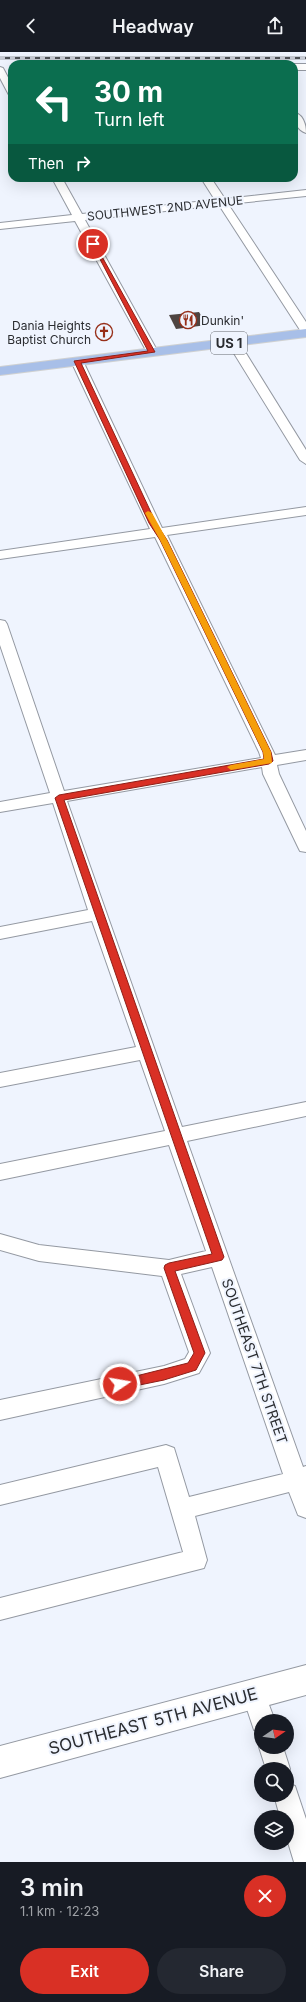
<!DOCTYPE html>
<meta charset="utf-8">
<style>
:root{--surface:#171b24;--page:#242831;--text:#f1f3f6;--muted:#9ea1a6;--accent:#d93025}
body{margin:0;font-family:Inter,sans-serif;background:var(--page);color:var(--text);height:100vh;display:flex;flex-direction:column;font-size:15px;white-space:nowrap}
*{box-sizing:border-box;margin:0}
p{font-size:13px;color:var(--muted)}
.icon{flex:none;width:22px;height:22px;fill:none;stroke:currentColor;stroke-width:2;stroke-linecap:round;stroke-linejoin:round}
.map{position:relative;height:1810px;overflow:hidden}
.side{display:flex;flex-direction:column;background:var(--surface);flex:1}
.side>*{flex:none}
.banner{position:absolute;left:8px;top:8px;width:290px;height:122px;border-radius:12px;box-shadow:0 4px 16px #0002;background:#0b6e4f;color:#fff;overflow:hidden}
.needle{width:26px;rotate:77deg}
.tools{position:absolute;left:254px;top:1662px;display:grid;gap:8px}
.tools a{display:grid;place-items:center;width:40px;height:40px;border-radius:50%;background:var(--surface);box-shadow:0 4px 16px #0002;font-size:20px}
.pin{position:absolute;display:grid;place-items:center;width:34px;height:34px;color:#fff;margin:-17px;border:2px solid #fff;border-radius:50%;box-shadow:0 1px 4px #0007}
.me{position:absolute;width:44px;margin:-22px;rotate:78deg;stroke-linejoin:round;filter:drop-shadow(0 0 3px #0008)}
.turn{display:flex;align-items:center;gap:14px;height:84px;padding:0 20px;font-size:18px}
.turn .icon{width:52px;height:52px;stroke-width:2.5}
.turn b{display:block;font-size:28px;line-height:34px}
.then{display:flex;align-items:center;height:38px;padding:0 20px;background:#0003;gap:8px;font-size:15px}
.round{display:grid;place-items:center;flex:none;width:42px;height:42px;border-radius:21px;background:var(--page)}
.overview{display:flex;align-items:center;justify-content:space-between;height:68px;padding:0 20px}
h1{font-size:24px;font-weight:600;line-height:30px}
.action{display:flex;gap:8px;margin-top:auto;padding:8px 20px}
.action a{flex:1;height:46px;border-radius:24px;background:var(--accent);color:#fff;font-size:16px;font-weight:600;line-height:46px;text-align:center}
.action a+a{background:var(--page);color:var(--text)}
header{display:flex;justify-content:space-between;align-items:center;height:52px;padding:0 20px;background:var(--surface);font-size:18px;font-weight:600}
.map>svg:first-child{display:block}
.building{fill:#4e4441}
.lines{fill:none;stroke-linecap:round;stroke-linejoin:round}
.street-casing{stroke:#9499a2;stroke-width:2}
.secondary-casing{stroke:#9499a2;stroke-width:2}
.primary-casing{stroke:#d0d1d1;stroke-width:2}
.street{fill:#fff;fill-rule:evenodd}
.secondary{fill:#fff;fill-rule:evenodd}
.primary{fill:#a8bfe8;fill-rule:evenodd}
.rail-casing{stroke:#4c4f54;stroke-width:2.5}
.rail{stroke:#eff4fe;stroke-width:1.5;stroke-dasharray:5;stroke-linecap:butt}
.route{fill:#d93025;stroke:#8d1f18}
.slow{fill:#f59e0b}
.labels{text-anchor:middle;dominant-baseline:central;stroke-width:4;stroke-linejoin:round;paint-order:stroke}
.far-street-label{font-size:12px;fill:#2a2c30;stroke:#eff4fe}
.far-poi-label{font-size:12px;fill:#2a2c30;stroke:#eff4fe;text-anchor:start}
.shield{fill:#eff4fe;stroke:#65686e;stroke-width:1}
.shield-label{font-size:13px;font-weight:bold;fill:#2a2c30}
.street-label{font-size:14px;fill:#2a2c30;stroke:#eff4fe}
.near-street-label{font-size:17px;fill:#2a2c30;stroke:#eff4fe}
</style>
<header><svg class="icon" aria-label="back" viewBox="0 0 24 24"><path d="M15 5l-7 7 7 7"/></svg>Headway<svg class="icon" aria-label="share" viewBox="0 0 24 24"><path d="M12 15V3M7 8l5-5 5 5M5 13v7h14v-7"/></svg></header>
<div class="map">
<svg width="306" height="1810" viewBox="0 0 306 1810">
<rect width="100%" height="100%" fill="#eff4fe"/>
<path class="building" d="M199,260L207,273L176,277L169,263Z"/>
<g class="lines">
<g class="street-casing">
<path id="street" d="M294,12H306V18H294Z
M0,15L3,16L12,33V44L9,43L0,26Z
M294,60C303,63 306,72 306,81C297,78 294,69 294,60Z
M52,126H62L82,162L215,148L201,126H211L225,147L306,138V144L228,152L306,270V281L300,278L219,153L85,168L158,300L152,303L148,302L75,169L0,177V171L72,163Z
M233,287L239,290L306,398V412L300,408L227,290Z
M77,306L83,309L162,476L306,455V463L167,483L275,703L306,698V708L277,713L279,722L306,779V800L300,799L298,795L263,722L262,715L67,749L182,1075L306,1050V1064L187,1089L303,1415L306,1414V1466L298,1463L289,1440L195,1464L207,1508L204,1516L0,1568V1546L183,1500L158,1415L0,1453V1433L166,1393L174,1396L189,1445L283,1422L212,1215L181,1222L210,1301L199,1321L164,1332L0,1368V1348L164,1314L185,1307L189,1300L162,1224L39,1209L0,1198V1182L39,1193L169,1208L206,1199L169,1093L0,1128V1112L165,1079L140,1008L0,1035V1021L136,995L92,869L0,887V875L88,858L53,751L0,760V750L50,741L0,593V568L5,569L7,572L64,739L261,706L259,700L155,485L0,507V499L150,477L71,309Z
M254,1630L262,1634L275,1669H261V1680L254,1678L242,1642L246,1634Z
M261,1690V1695H283L290,1717L287,1725V1717H266L259,1695Z
M287,1731L295,1734L306,1767V1810H294L287,1787V1765H280L274,1743H287Z"/>
</g>
<g class="secondary-casing">
<path id="secondary" d="M306,1613V1643L0,1726V1694Z"/>
</g>
<g class="primary-casing">
<path id="primary" d="M306,277V285L0,323V315Z"/>
</g>
<use href="#street" class="street"/>
<use href="#secondary" class="secondary"/>
<use href="#primary" class="primary"/>
<g class="rail-casing">
<path id="rail" d="M0,6H306"/>
</g>
<use href="#rail" class="rail"/>
</g>
<path class="route" d="M91,190L95,192L155,300L81,311L156,471L167,488L271,700L273,709L269,712L64,748L224,1205L222,1208L218,1209L175,1219L205,1301L196,1318L164,1328L120,1337L116,1336L114,1332L116,1329L188,1311L194,1301L164,1216L165,1213L169,1211L212,1202L55,746L59,743L264,707L263,700L160,488L149,471L74,309L148,299Z"/>
<path class="slow" d="M148,459L152,461L167,488L271,700L272,711L231,718L227,715L231,713L264,707L263,700L160,488L145,461Z"/>
<defs>
<g id="restaurant-ring" transform="scale(0.9)"><circle r="9.5" fill="#eff4fe" stroke="#972f19" stroke-width="1.5"/><path d="M-5-6h1v4h1v-4h1v4h1v-4h1v5L-1.5 .5V6h-2V.5L-5-1ZM5-6V6H3V1.5H1.5Q1.5-4 5-6Z" fill="#972f19"/></g>
<g id="church-ring" transform="scale(0.9)"><circle r="9.5" fill="#eff4fe" stroke="#972f19" stroke-width="1.5"/><path d="M-1.2-6h2.4v3.5h3.3v2.4h-3.3V6h-2.4V-.1h-3.3v-2.4h3.3Z" fill="#972f19"/></g>
</defs>
<g fill-rule="evenodd">
<use href="#restaurant-ring" x="188" y="268"/>
<use href="#church-ring" x="104" y="280"/>
</g>
<g class="labels">
<g class="far-street-label">
<text transform="translate(165 156) rotate(-6)">SOUTHWEST 2ND AVENUE</text>
</g>
<g class="far-poi-label">
<text x="201" y="268">Dunkin'</text>
<text x="91" y="273" text-anchor="end">Dania Heights<tspan x="91" dy="14">Baptist Church</tspan></text>
</g>
<rect class="shield" x="211" y="280" width="36" height="22" rx="3"/>
<g class="shield-label">
<text x="229" y="291">US 1</text>
</g>
<g class="street-label">
<text transform="translate(255 1309) rotate(71)">SOUTHEAST 7TH STREET</text>
</g>
<g class="near-street-label">
<text transform="translate(153 1669) rotate(-15)">SOUTHEAST 5TH AVENUE</text>
</g>
</g>
</svg>
<div class="tools">
<a><svg class="needle" viewBox="-14 -14 28 28"><path d="M0-13l5 13h-10z" fill="#e53935"/><path d="M0 13l5-13h-10z" fill="#9ea1a6"/></svg></a>
<a><svg class="icon" aria-label="search" viewBox="0 0 24 24"><circle cx="10" cy="10" r="6"/><path d="M15 15l6 6"/></svg></a>
<a><svg class="icon" aria-label="layers" viewBox="0 0 24 24"><path d="M12 4l9 5-9 5-9-5zM3 14l9 5 9-5"/></svg></a>
</div>
<div class="pin" style="left:93px;top:192px;background:#d93025"><svg class="icon" aria-label="arrive" viewBox="0 0 24 24"><path d="M6 21V4h12l-3 4 3 4H6"/></svg></div>
<svg class="me" style="left:120px;top:1332px" viewBox="-20 -20 40 40"><circle r="17" fill="#d93025" stroke="#fff" stroke-width="3"/><path d="M0-11L8 9 0 5-8 9z" fill="#fff"/></svg>
<div class="banner">
<div class="turn"><svg class="icon" aria-label="left" viewBox="0 0 24 24"><path d="M17 20v-9H6M10 6l-5 5 5 5"/></svg><div><b>30 m</b>Turn left</div></div>
<div class="then">Then<svg class="icon" aria-label="right" viewBox="0 0 24 24"><path d="M7 20v-9h11M14 6l5 5-5 5"/></svg></div>
</div>
</div>
<section class="side">
<div class="overview"><div><h1>3 min</h1><p>1.1 km · 12:23</p></div><a class="round" style="background:#d93025;color:#fff"><svg class="icon" aria-label="close" viewBox="0 0 24 24"><path d="M6 6l12 12M18 6L6 18"/></svg></a></div>
<div class="action"><a>Exit</a><a>Share</a></div>
</section>
